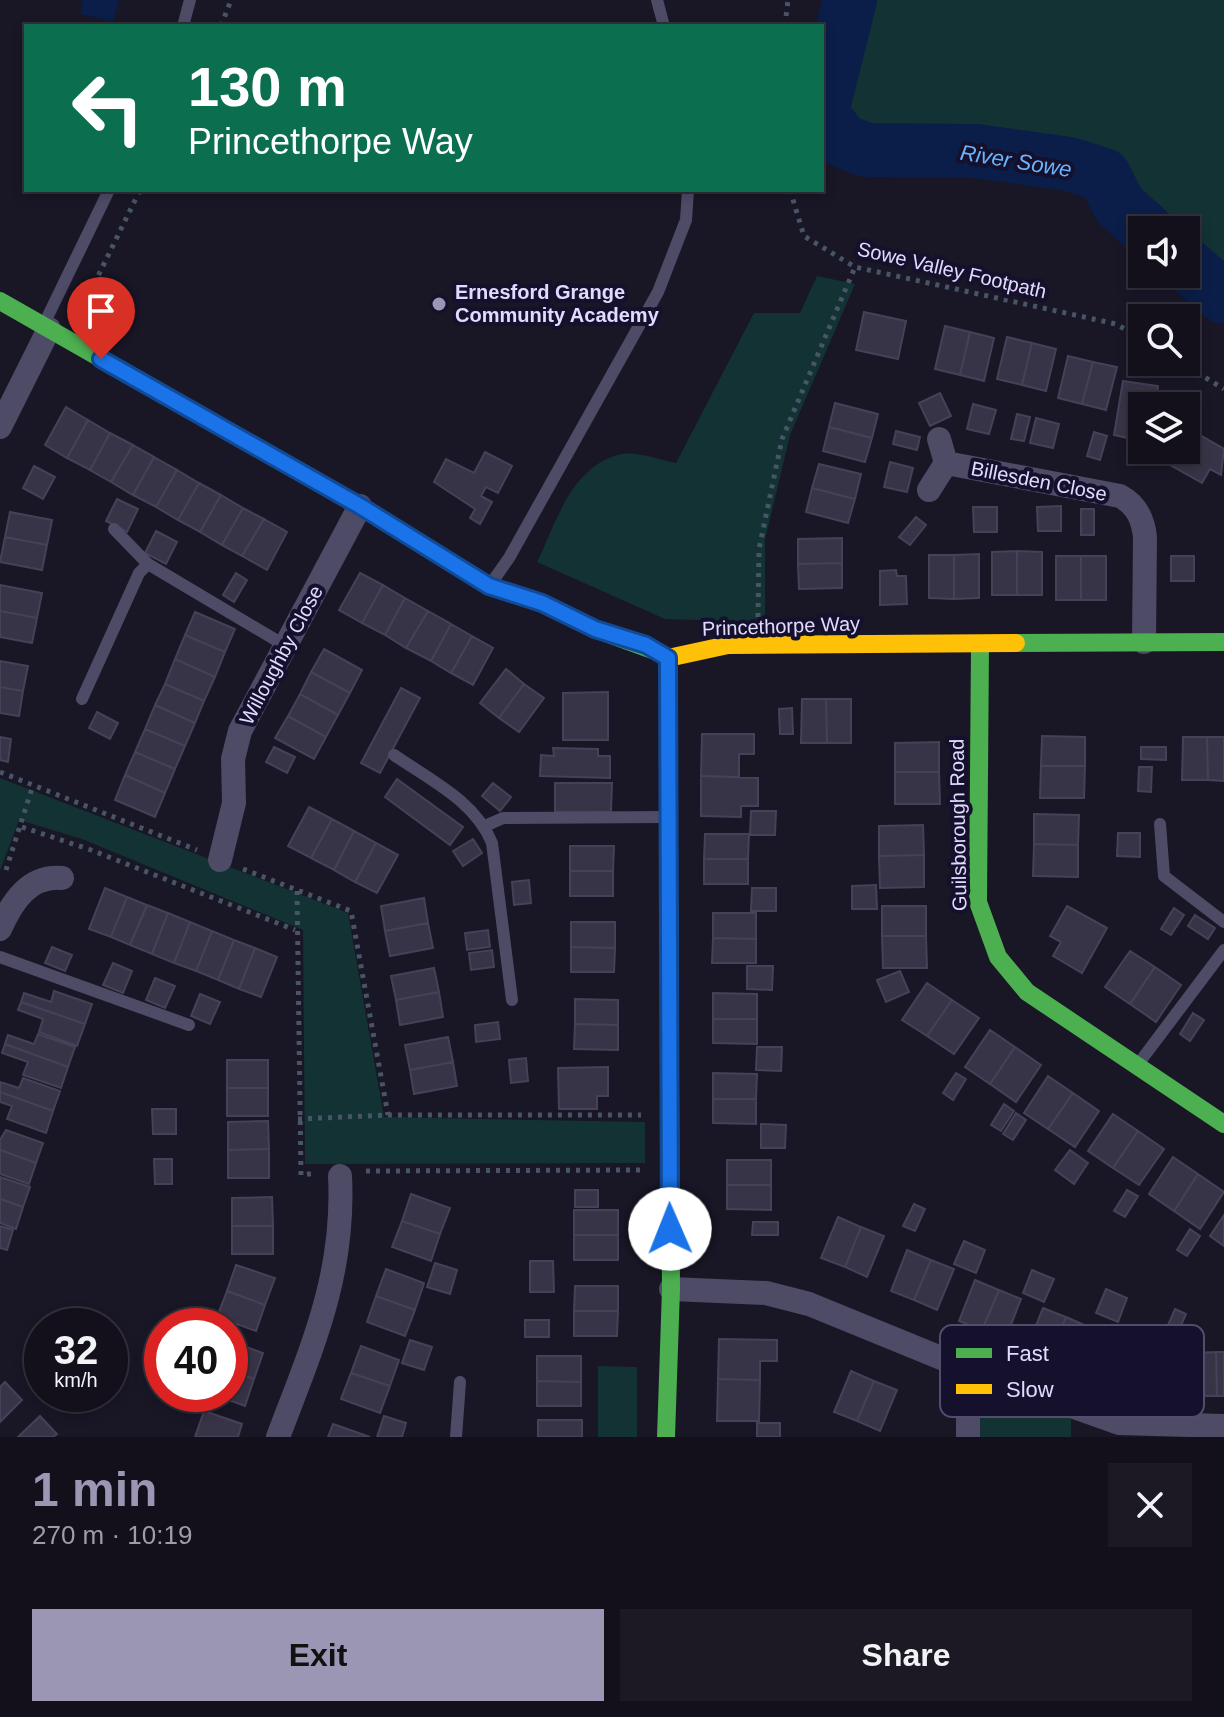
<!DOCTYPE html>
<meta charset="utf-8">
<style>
:root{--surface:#13101c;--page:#1c1925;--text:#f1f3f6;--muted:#9d9da3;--line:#32303b;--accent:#9a96b3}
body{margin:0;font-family:Helvetica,sans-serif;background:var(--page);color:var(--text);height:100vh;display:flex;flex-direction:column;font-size:30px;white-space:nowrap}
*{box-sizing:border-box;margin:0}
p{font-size:26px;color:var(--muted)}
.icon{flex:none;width:44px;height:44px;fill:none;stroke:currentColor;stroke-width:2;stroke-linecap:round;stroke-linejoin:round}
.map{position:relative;height:1437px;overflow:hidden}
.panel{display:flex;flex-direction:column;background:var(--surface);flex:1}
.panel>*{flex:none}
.hud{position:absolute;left:24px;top:24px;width:800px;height:168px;border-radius:0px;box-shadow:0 4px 12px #0003,0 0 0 2px var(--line);background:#0b6e4f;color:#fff;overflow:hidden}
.buttons{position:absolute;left:1128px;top:216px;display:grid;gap:16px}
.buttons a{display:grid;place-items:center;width:72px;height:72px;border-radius:0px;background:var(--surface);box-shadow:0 4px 12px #0003,0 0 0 2px var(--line);font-size:40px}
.speed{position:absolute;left:24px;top:1308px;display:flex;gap:16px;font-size:40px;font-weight:700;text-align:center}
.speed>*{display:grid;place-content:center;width:104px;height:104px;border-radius:50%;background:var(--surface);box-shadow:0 4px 12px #0003,0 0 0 2px var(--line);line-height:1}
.speed small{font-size:20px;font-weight:400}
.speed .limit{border:12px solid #d22;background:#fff;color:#111}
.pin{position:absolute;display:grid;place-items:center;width:68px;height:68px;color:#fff;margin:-82px -34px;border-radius:50% 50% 50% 0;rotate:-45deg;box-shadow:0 0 8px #0007}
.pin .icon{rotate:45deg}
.me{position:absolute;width:88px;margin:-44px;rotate:359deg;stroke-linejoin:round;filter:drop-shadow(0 0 6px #0008)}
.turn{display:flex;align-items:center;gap:28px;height:168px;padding:0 32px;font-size:36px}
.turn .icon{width:104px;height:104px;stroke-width:2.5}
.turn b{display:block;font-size:56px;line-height:68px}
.round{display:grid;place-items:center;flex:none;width:84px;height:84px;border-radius:0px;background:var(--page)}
.overview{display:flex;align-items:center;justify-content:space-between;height:136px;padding:0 32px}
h1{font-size:48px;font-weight:700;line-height:60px;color:var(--accent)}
.cta{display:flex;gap:16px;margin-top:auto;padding:16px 32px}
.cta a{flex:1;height:92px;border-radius:0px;background:var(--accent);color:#111;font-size:32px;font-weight:700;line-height:92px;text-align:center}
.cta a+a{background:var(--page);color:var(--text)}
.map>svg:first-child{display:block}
.green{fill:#133234}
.water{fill:#0a1e49}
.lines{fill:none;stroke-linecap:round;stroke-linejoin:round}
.river{stroke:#0a1e49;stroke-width:54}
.building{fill:#383447;stroke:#464158;stroke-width:2}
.path{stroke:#475566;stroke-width:5;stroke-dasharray:4 6;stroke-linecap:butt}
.lane{stroke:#4d4b66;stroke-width:12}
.street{stroke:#4d4b66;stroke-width:24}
.fast{stroke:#4caf50;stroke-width:18}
.slow{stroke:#ffc107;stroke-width:18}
.route-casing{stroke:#114b97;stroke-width:20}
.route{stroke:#1a73e8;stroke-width:14}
.poi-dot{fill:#9a96b3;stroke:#15102c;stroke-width:3}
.labels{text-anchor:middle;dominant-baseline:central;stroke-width:8;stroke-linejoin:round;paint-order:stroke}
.street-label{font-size:20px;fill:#e0dbff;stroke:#15102c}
.poi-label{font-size:20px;font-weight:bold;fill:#e0dbff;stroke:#15102c;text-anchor:start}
.water-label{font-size:22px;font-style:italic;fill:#69b4ff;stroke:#15102c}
.key{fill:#15102c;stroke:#524d6b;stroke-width:2}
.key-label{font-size:22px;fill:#e0dbff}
</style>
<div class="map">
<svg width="1224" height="1437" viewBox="0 0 1224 1437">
<rect width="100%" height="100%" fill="#191626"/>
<path class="green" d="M850,0H1224V297L1186,264V230H1147L1119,205L1104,175L1069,164L976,151L866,150L843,141L822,111Z
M817,276L855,284L790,435L765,540V622L665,619L537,562C557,521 571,466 621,454C636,451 661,460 676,463L754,313H800Z
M0,778L348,913L384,1117L645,1122V1163L305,1164L303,930L82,839L19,820L0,871Z
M598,1366L637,1367V1437H598Z
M1016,1398L1071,1418V1437H978L981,1408L993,1400Z"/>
<path class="water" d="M82,0H119L113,22L81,14Z"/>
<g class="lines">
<path class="river" d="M822,111L850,0
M822,114L843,141L866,150L976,151L1069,164L1104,175L1119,205L1147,230
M1186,264L1224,297"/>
</g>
<path class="building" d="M864,312L906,321L898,359L856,350Z
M945,326L970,332L960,375L935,369Z
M970,332L994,338L984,381L960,375Z
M1007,337L1032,343L1022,385L997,379Z
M1032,343L1056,349L1046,391L1022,385Z
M1068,356L1093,362L1082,404L1058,398Z
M1093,362L1117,367L1106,410L1082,404Z
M1123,381L1158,386L1155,406H1142V431L1130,429L1128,438L1114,435Z
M940,393L951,416L930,426L919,403Z
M835,403L878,414L872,438L829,427Z
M973,404L996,410L989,434L967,429Z
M66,407L88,420L67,458L45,445Z
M1017,414L1030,417L1024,441L1011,439Z
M1036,418L1059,424L1053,448L1030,443Z
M88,420L110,433L90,470L67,458Z
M829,427L872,438L865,462L823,451Z
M1186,427L1224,449L1221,475L1210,469L1202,483L1156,457L1160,450H1186Z
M896,431L920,437L917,450L893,444Z
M1094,432L1107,436L1100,460L1087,456Z
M110,433L133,445L111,482L90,470Z
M133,445L154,457L133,495L111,482Z
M485,452L512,466L498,493L486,487L481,496L492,502L480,524L470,518L475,509L434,482L446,459L474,473Z
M154,457L177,470L156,507L133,495Z
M890,462L913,468L907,492L884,487Z
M819,464L861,474L855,499L812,488Z
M34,466L55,477L43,499L23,488Z
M177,470L199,483L178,520L156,507Z
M199,483L221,495L200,532L178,520Z
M812,488L855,499L848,523L806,512Z
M221,495L243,508L222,545L200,532Z
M117,499L138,509L127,532L106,521Z
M1061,506V531H1038L1037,507Z
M973,507H997V532H974Z
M243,508L264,519L242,556L222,545Z
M1081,509H1094V535H1081Z
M10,512L52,520L47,545L5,537Z
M916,517L926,525L910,545L899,537Z
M264,519L287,532L267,570L242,556Z
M156,531L177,542L166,564L145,553Z
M5,537L47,545L42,570L0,562Z
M842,538V563L798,564V539Z
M1017,551V595H992V552Z
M1017,551L1042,552V595H1017Z
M979,554V598L954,599V555Z
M929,555H954V599L929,598Z
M1056,556H1081V600H1056Z
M1081,556H1106V600H1081Z
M1171,556H1194V581H1171Z
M842,563V588L799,589L798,564Z
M896,570L897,576H906L907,604L880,605V571Z
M236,573L247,580L234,602L223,595Z
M360,573L383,585L362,623L339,610Z
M0,585L42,593L37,618L0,611Z
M383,585L405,598L385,635L362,623Z
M405,598L428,611L406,648L385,635Z
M0,611L37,618L32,643L0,637Z
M428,611L451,624L431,661L406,648Z
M195,612L235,629L225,652L185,635Z
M451,624L472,636L451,673L431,661Z
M185,635L225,652L215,677L175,659Z
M472,636L493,648L473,685L451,673Z
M324,649L362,670L350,693L311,672Z
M175,659L215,677L204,701L165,684Z
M0,661L28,666L23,691L0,687Z
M506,669L524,684L499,718L480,703Z
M311,672L350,693L338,715L300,694Z
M165,684L204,701L195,723L155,705Z
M524,684L544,698L519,732L499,718Z
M0,687L23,691L19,716L0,713Z
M401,688L420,698L380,773L361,763Z
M608,692V740H563V693Z
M300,694L338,715L326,737L288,716Z
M802,699H826L827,743H801Z
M826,699H851V743H827Z
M155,705L195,723L185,746L145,729Z
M792,708L793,734H780L779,709Z
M97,712L118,723L110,739L89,728Z
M288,716L326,737L314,759L275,738Z
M145,729L185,746L175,769L135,752Z
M702,734H754V754H739V777L701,776Z
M1042,736L1085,737V766H1041Z
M0,737L11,739L8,762L0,760Z
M1183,737H1207L1208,780H1182Z
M1207,737H1224V781L1208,780Z
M939,742V772H895V743Z
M274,747L295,757L287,773L266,762Z
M1141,747H1166V760L1141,759Z
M553,748L598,749V756H610V778L540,776L541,755L554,756Z
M135,752L175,769L165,793L125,775Z
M1041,766H1085L1084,798H1040Z
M1139,767H1152L1151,792L1138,791Z
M895,772H939L940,804H895Z
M125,775L165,793L155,817L115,800Z
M701,776L758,778V806H741V817L701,816Z
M397,779L463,827L450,845L385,797Z
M493,783L511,797L500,811L482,796Z
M555,783H612L611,812H555Z
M309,807L332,819L311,858L288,846Z
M751,811H776L775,835H750Z
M1034,814L1079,815L1078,845L1034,844Z
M332,819L354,831L334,870L311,858Z
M923,825L924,855L879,856V826Z
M354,831L376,843L355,882L334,870Z
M1118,833H1140V857L1117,856Z
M705,834H749L748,859H704Z
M473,839L482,853L463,866L453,851Z
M376,843L398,855L377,893L355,882Z
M1034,844L1078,845V877L1033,876Z
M570,846H614L613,871H570Z
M924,855V887L880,888L879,856Z
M704,859H748V884H704Z
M570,871H613V896H570Z
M529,880L531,903L514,905L512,882Z
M876,885L877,909H852V886Z
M105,888L127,897L111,937L89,929Z
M752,888H776V911H751Z
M127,897L147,905L130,945L111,937Z
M424,898L428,923L385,931L381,906Z
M147,905L168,913L152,954L130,945Z
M882,906H926V936H882Z
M1067,906L1107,928L1082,973L1053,956L1061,942L1050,936Z
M1174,908L1184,915L1171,935L1161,929Z
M168,913L190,922L174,963L152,954Z
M713,913H756V939L713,938Z
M1195,915L1215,928L1208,939L1188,926Z
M190,922L212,931L196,971L174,963Z
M571,922H615V948L571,947Z
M428,923L433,948L390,956L385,931Z
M488,930L490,947L467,950L465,933Z
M212,931L234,940L218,980L196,971Z
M882,936H926L927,968H883Z
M713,938L756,939V963H712Z
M234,940L255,948L239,989L218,980Z
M52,947L72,955L65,971L45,963Z
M571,947L615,948L614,972H571Z
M255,948L277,957L261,997L239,989Z
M492,950L494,967L471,970L469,953Z
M1130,951L1155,967L1130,1004L1105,987Z
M113,963L132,971L123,993L103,985Z
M747,966H773L772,990L747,989Z
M1155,967L1181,985L1156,1022L1130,1004Z
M434,968L439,992L396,1000L391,976Z
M900,971L909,992L886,1002L877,980Z
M155,978L175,986L165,1008L146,1000Z
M927,983L952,1000L927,1036L902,1020Z
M54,991L92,1004L85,1024L21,1002L24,993L51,1002Z
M439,992L443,1017L400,1025L396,1000Z
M713,993L757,994V1019H713Z
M200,994L220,1002L210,1024L191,1016Z
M575,999L618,1000V1025L575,1024Z
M952,1000L979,1018L954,1054L927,1036Z
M21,1002L85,1024L77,1046L39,1032L43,1019L18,1010Z
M1193,1013L1204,1020L1190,1041L1180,1034Z
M713,1019H757V1044L713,1043Z
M498,1022L500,1039L476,1042L475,1025Z
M575,1024L618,1025V1050L574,1049Z
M990,1030L1015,1047L990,1084L965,1067Z
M38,1034L75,1047L68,1067L5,1044L8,1035L34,1044Z
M448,1037L453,1062L410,1070L405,1045Z
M5,1044L68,1067L61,1088L23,1075L28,1062L2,1053Z
M757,1047H782L781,1071L756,1070Z
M1015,1047L1041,1065L1016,1102L990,1084Z
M526,1058L528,1081L511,1083L509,1060Z
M227,1060H268V1088H227Z
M453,1062L457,1086L414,1094L410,1070Z
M608,1067V1096H597V1109H559L558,1068Z
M713,1073L757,1074L756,1099H713Z
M956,1073L966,1079L953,1100L943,1093Z
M1048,1076L1073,1093L1048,1129L1024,1113Z
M23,1078L60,1091L53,1111L0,1092V1082L19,1088Z
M227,1088H268V1116H227Z
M0,1092L53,1111L46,1133L7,1119L12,1106L0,1102Z
M1073,1093L1099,1111L1075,1147L1048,1129Z
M713,1099H756V1124L713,1123Z
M1004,1104L1014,1111L1001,1131L991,1125Z
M152,1109H176V1134H153Z
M1016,1113L1026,1120L1013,1140L1003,1134Z
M1113,1114L1138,1131L1113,1168L1088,1151Z
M268,1121L269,1149L228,1150V1122Z
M761,1124L786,1125L785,1148H761Z
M6,1130L43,1143L36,1163L0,1150V1140Z
M1138,1131L1164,1149L1139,1185L1113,1168Z
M269,1149V1178H228V1150Z
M0,1150L36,1163L29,1184L0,1174Z
M1070,1150L1088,1163L1074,1184L1055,1170Z
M1173,1157L1198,1174L1174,1211L1149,1194Z
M154,1159H172V1184H155Z
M727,1160H771V1185H727Z
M1198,1174L1224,1192L1200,1229L1174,1211Z
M0,1177L30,1187L23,1207L0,1199Z
M727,1185H771V1210L727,1209Z
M575,1190H598V1207H575Z
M1127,1190L1138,1196L1125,1217L1114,1211Z
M411,1194L450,1208L440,1234L402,1221Z
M272,1197L273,1226H232V1198Z
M0,1199L23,1207L16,1229L0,1223Z
M914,1204L925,1209L915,1231L903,1226Z
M574,1210H618V1235H574Z
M1224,1215V1246L1210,1236Z
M838,1217L861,1227L845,1267L821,1258Z
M402,1221L440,1234L431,1261L392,1247Z
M753,1222H778V1235H752Z
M0,1226L13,1230L7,1250L0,1248Z
M232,1226H273V1254H232Z
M861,1227L884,1236L867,1277L845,1267Z
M1190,1229L1200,1236L1187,1256L1177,1250Z
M574,1235H618V1260H574Z
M964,1241L985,1250L976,1273L954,1264Z
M907,1250L931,1260L914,1300L891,1291Z
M931,1260L954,1269L937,1310L914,1300Z
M530,1261H553L554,1292H530Z
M435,1263L457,1270L450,1294L427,1287Z
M236,1265L275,1278L265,1305L227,1291Z
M386,1269L424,1283L415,1310L376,1296Z
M1032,1270L1054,1279L1044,1302L1023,1293Z
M975,1280L999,1290L982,1330L959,1321Z
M575,1286H618V1311H574Z
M1106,1289L1127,1298L1118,1322L1096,1313Z
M999,1290L1021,1299L1005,1340L982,1330Z
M227,1291L265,1305L256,1331L217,1317Z
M376,1296L415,1310L405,1336L367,1322Z
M1043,1308L1066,1317L1050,1358L1027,1348Z
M1175,1309L1186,1314L1176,1337L1165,1332Z
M574,1311H618L617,1336H574Z
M1066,1317L1089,1327L1073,1367L1050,1358Z
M525,1320H549V1337H525Z
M719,1339L777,1340V1361H760V1380L718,1379Z
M410,1340L432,1347L424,1370L402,1363Z
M230,1341L263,1353L254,1379L230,1371Z
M361,1346L399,1360L390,1386L351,1373Z
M1216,1352L1217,1396H1192L1191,1353Z
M1216,1352H1224V1396H1217Z
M537,1356H581V1382L537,1381Z
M230,1371L254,1379L245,1406L212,1394H230Z
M851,1371L874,1381L857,1421L834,1412Z
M351,1373L390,1386L380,1413L341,1399Z
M718,1379L760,1380L759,1421H717Z
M537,1381L581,1382V1406H537Z
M874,1381L897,1390L880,1431L857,1421Z
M5,1382L22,1400L0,1422V1387Z
M204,1411L242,1424L238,1437H195Z
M40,1416L57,1434L53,1437H18Z
M384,1416L406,1423L402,1437H377Z
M538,1420H582V1437H538Z
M757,1423H780V1437H757Z
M333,1424L370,1437H328Z"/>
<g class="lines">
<path class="path" d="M221,26L231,0
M785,26L788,0
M790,190L804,236L855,267L1116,324L1142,339
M81,311L140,190
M1180,362L1224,389
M758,617L759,549L782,439L855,267
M0,772L197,850
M22,827L91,850L295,930
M243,869L351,911L388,1115
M6,870L33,785
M297,891L301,1175L316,1173
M298,1119L388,1115H641
M366,1171L640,1170"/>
<path class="lane" d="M657,0L664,26
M183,26L190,0
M44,324L109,190
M114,529L148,564L286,646
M490,585L509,558L658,292L686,220L688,190
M82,699L139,573L148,564
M394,755C430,780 475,801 492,843L512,1000
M1160,824L1164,876L1224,922
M485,826L503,818L667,817
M0,957L189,1025
M1139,1063L1224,950
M456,1437L460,1382"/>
<path class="street" d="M0,427L49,329
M946,463L1120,496C1137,505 1143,519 1145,537L1144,642
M929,490L946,463L939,439
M220,860L234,803L233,759L240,731L360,506
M0,929C12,902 29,875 62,878
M671,1289L766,1293L809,1304L968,1369L1119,1423L1224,1426
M968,1369V1437
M278,1437C312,1347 345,1275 340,1176"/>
<path class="fast" d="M0,301L360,506L489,586L542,603L595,629L658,652
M1016,643L1224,642
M980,646L978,902L998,957L1027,992L1224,1124
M666,1437L671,1289L669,876"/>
<path class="slow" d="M658,652L668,658L728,645L1016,643
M668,658L669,876"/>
</g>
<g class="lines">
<g class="route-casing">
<path id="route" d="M101,359L360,506L489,586L542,603L595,629L646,645L668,658L670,1229"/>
</g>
<use href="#route" class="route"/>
</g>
<circle class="poi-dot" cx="439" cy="304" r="8"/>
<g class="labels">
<g class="street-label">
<text transform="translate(952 270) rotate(13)">Sowe Valley Footpath</text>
<text transform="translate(1039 481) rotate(11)">Billesden Close</text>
<text transform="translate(781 626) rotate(-2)">Princethorpe Way</text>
<text transform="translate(281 655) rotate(-62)">Willoughby Close</text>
<text transform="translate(958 825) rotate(-91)">Guilsborough Road</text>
</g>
<g class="poi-label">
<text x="455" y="292">Ernesford Grange<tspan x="455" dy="23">Community Academy</tspan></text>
</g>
<g class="water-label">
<text transform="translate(1016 161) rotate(9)">River Sowe</text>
</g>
</g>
<rect x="940" y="1325" width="264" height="92" rx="12" class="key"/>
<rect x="956" y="1348" width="36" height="10" fill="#4caf50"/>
<rect x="956" y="1384" width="36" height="10" fill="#ffc107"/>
<g class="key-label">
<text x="1006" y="1361">Fast</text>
<text x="1006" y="1397">Slow</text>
</g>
</svg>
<div class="buttons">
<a><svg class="icon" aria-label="sound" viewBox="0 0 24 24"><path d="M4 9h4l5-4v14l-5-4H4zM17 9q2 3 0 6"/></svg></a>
<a><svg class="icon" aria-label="search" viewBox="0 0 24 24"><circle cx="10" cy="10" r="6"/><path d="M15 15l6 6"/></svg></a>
<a><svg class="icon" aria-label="layers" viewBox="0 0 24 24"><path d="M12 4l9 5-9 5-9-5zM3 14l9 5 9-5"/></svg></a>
</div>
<div class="speed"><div>32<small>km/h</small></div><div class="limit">40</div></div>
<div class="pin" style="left:101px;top:359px;background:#d93025"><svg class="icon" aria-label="arrive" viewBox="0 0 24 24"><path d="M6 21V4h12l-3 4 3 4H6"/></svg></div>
<svg class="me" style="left:670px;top:1229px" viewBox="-20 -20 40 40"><circle r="19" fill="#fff"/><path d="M0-13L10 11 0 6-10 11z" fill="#1a73e8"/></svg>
<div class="hud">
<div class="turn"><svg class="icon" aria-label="left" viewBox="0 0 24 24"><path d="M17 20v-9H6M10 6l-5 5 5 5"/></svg><div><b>130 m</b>Princethorpe Way</div></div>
</div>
</div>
<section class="panel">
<div class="overview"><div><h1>1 min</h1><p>270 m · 10:19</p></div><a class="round"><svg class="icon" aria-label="close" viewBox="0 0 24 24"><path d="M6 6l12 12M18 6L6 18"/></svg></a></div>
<div class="cta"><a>Exit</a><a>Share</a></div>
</section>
